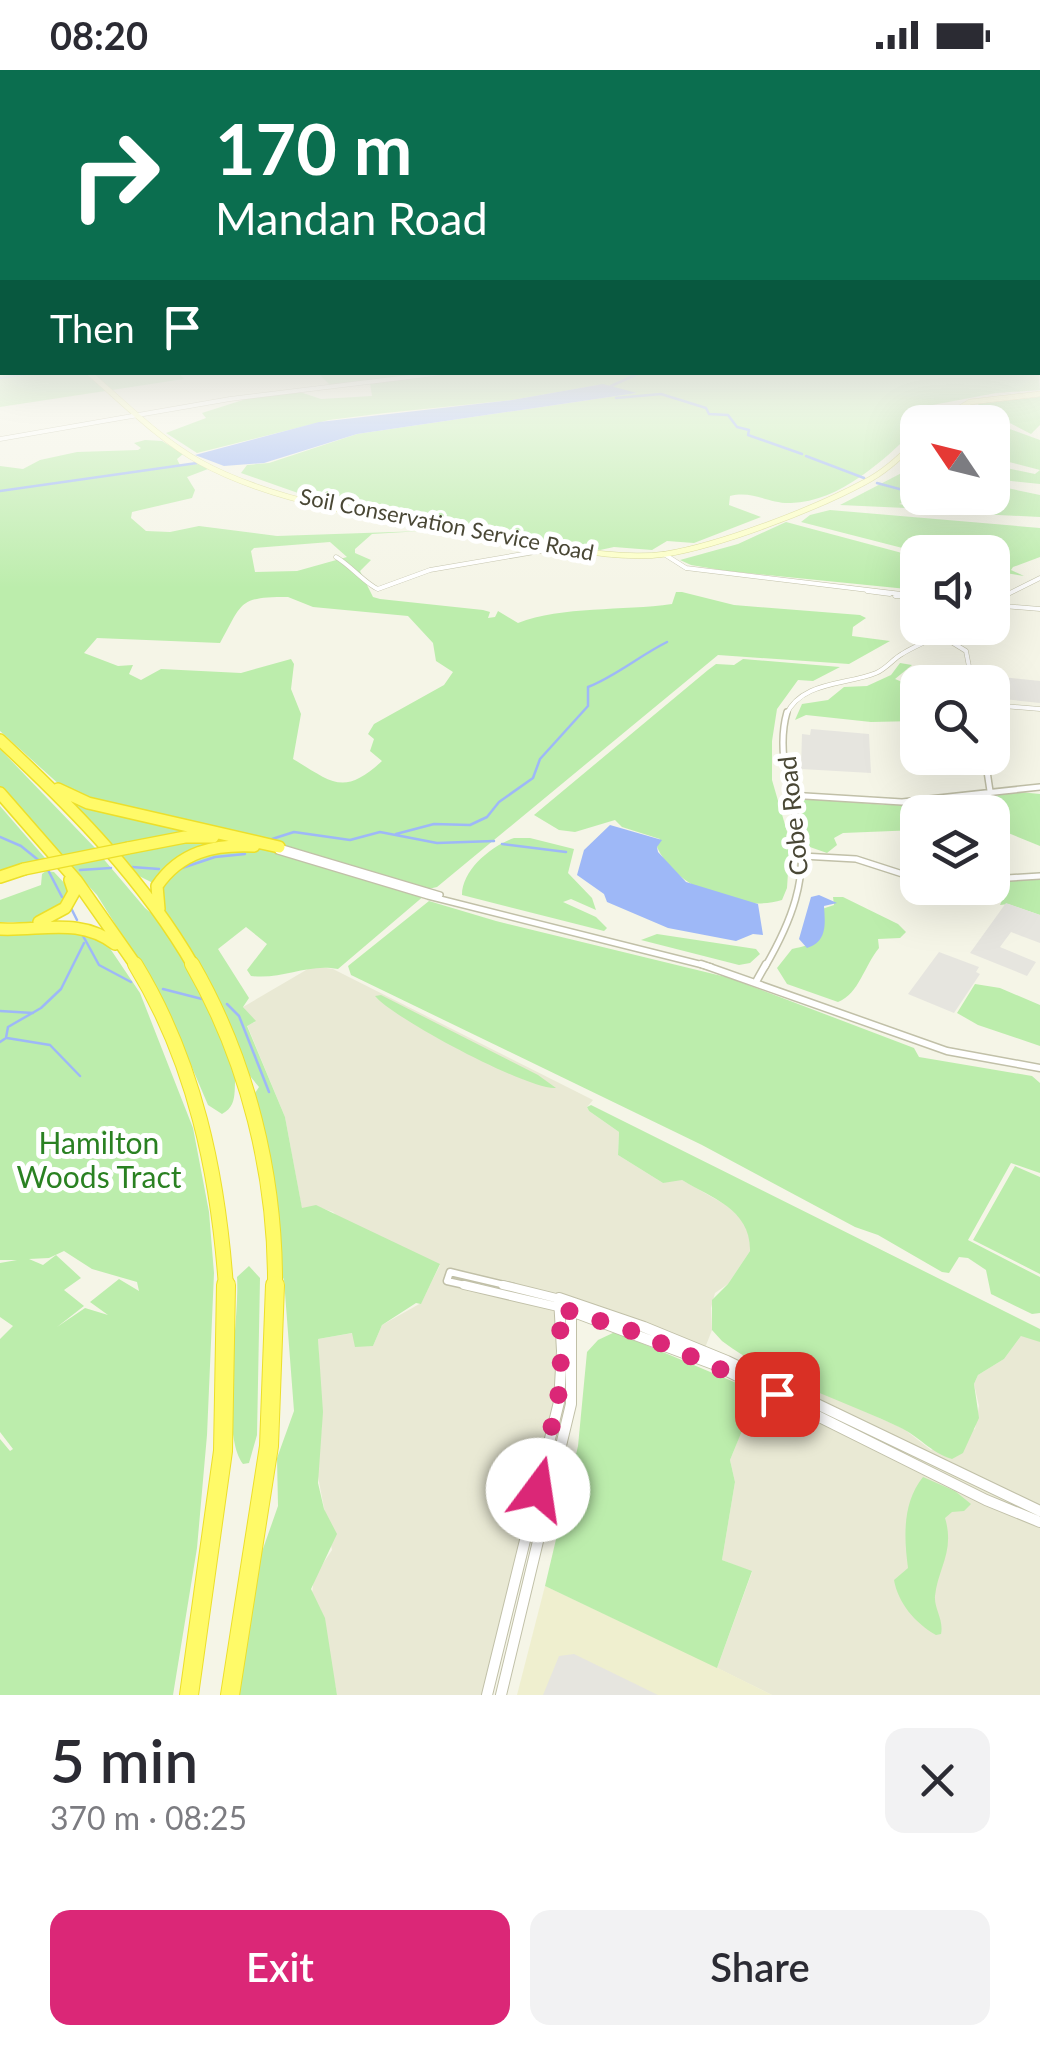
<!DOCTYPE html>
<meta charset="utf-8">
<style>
:root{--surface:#fff;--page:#f2f2f3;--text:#2b2b33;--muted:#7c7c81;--accent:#db2777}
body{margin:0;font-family:Lato,sans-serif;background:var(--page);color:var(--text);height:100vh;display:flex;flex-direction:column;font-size:38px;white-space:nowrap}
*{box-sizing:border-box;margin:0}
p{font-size:32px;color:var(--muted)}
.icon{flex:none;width:55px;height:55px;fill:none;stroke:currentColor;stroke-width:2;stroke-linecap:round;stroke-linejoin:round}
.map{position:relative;height:1625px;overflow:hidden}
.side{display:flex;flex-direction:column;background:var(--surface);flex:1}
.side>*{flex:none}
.hud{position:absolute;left:0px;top:0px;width:1040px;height:305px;box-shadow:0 10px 40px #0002;background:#0b6e4f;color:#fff;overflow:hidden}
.needle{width:65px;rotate:305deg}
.controls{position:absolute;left:900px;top:335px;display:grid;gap:20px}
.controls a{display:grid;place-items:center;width:110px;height:110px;border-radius:20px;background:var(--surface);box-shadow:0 10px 40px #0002;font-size:50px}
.pin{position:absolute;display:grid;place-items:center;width:85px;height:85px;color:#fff;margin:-42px;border-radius:20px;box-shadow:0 5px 15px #0006}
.me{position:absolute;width:110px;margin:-55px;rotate:14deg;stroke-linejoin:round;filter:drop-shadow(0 0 8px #0008)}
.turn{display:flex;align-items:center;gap:35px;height:210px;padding:0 50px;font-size:45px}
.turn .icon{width:130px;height:130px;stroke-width:2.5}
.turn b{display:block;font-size:70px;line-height:85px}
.then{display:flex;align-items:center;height:95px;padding:0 50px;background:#0003;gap:20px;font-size:38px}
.round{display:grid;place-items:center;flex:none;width:105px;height:105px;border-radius:20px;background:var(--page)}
.headline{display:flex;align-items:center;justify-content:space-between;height:170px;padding:0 50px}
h1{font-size:60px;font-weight:600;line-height:75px}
.cta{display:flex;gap:20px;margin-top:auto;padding:20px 50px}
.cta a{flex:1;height:115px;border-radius:20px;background:var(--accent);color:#fff;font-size:40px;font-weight:600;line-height:115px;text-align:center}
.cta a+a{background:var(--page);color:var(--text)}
.status{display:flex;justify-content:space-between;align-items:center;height:70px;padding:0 50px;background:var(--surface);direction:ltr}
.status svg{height:28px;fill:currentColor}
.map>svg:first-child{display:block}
.residential{fill:#e9e9d4}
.education{fill:#efefcf}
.green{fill:#bcedac;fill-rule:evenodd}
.parking{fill:#e6e5df}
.water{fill:#9eb8f7}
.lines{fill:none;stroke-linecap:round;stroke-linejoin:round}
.stream{stroke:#9eb8f7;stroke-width:2.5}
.minor-far3-casing{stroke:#c1c0a8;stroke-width:5}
.minor-far2-casing{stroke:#c1c0a8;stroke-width:8}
.minor-far1-casing{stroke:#c1c0a8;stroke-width:9}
.minor-casing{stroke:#c1c0a8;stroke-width:10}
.tertiary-far1-casing{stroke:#c1c0a8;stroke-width:5}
.tertiary-casing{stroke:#c1c0a8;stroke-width:12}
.secondary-casing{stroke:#d4d690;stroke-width:6}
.motorway-far2-casing{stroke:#ecdf2a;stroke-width:14}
.motorway-far1-casing{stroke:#ecdf2a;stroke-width:16}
.motorway-casing{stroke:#ecdf2a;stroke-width:20}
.minor-far3{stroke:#fff;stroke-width:4}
.minor-far2{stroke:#fff;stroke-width:5}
.minor-far1{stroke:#fff;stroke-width:6}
.minor{stroke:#fff;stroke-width:8}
.tertiary-far1{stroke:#fff;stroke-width:4}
.tertiary{stroke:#fff;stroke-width:10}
.secondary{stroke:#fcffc7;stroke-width:5}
.motorway-far2{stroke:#fffa68;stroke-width:11}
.motorway-far1{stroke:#fffa68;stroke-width:14}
.motorway{stroke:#fffa68;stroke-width:18}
.motorway-bridge-casing{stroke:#ecdf2a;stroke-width:14;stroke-linecap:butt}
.motorway-bridge{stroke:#fffa68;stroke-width:11}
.route{stroke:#db2777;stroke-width:18;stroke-dasharray:0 32.4}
.labels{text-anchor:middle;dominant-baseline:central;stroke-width:10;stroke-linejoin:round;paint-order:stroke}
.far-street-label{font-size:22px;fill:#494735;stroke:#fff}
.street-label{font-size:25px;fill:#494735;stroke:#fff}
.near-park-label{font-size:30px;fill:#2a8122;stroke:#fff}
</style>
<div class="status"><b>08:20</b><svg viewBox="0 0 49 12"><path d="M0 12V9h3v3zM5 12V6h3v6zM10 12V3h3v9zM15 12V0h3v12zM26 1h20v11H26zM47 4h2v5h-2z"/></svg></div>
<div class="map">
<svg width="1040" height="1625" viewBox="0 0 1040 1625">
<rect width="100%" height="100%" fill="#f5f5e7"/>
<path class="residential" d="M313,896L333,899L593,1030L587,1037L589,1041L619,1062L618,1085L663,1113L675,1108L682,1110L726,1135L744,1151L751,1172L750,1181L728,1214L715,1223L711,1238L712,1260L701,1288L561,1238L562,1298L487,1625H337L321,1540L312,1524L314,1507L332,1480L316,1396L322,1356L318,1269L353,1263L373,1276L382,1255L421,1233L440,1195L340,1150L333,1142L318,1137L302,1139L285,1047L247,955L255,952L243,937Z
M1029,1265L1040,1272V1625H772L717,1598L752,1502L722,1490L735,1412L730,1390L749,1343L776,1301L904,1359L931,1380L975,1359L979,1336L974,1314L978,1305L1004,1289L1021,1266Z"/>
<path class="education" d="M545,1516L700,1589L772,1625H517Z"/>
<path class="green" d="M1038,291L1040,320L996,323L922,337L917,345L921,352L917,358C885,389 840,432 791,433C769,434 753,420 730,426L729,435L761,447L694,473L667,471L652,480L614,477L600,480L315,429L241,403L247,395L269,393L357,364L637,323L598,315L512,330L385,343L329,350L197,383L166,363L206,348L202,343L246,329L300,322L321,329L372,326L370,313L332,317L318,303L1038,302Z
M24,302H178L184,309L0,337V306Z
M1040,327V355L1031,364L989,342L969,348L977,352H953L979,334Z
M993,353L1040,370V414L993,409V386L997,396L1035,404L1040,400L1001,390Z
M145,370L162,371L183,384L177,389L180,395L199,394L208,399L187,407L195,420L192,428L132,442L131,448L146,461L170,462L199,456L277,466L422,461L372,464L355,479V483L371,490L360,501L373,527L380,529L483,540L490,542L488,548L495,547L498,541L518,553C562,536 623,541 672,534L676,522H682L734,535L860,545L866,548L853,557L852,566L890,571L849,594L718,585L437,817L424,820L98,731L62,717L0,661V396L23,399L40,390L77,382L138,380L141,378L134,373ZM330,472L347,487L297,501L255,502L251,481L254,478ZM288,527L313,537L408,546L433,573L436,591L453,602L444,615L374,654L368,664L374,669L370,681L382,691C343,727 332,712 293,689L301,644L291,619L294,594L291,589L241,603L161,599L141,610L129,604L133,595L118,596L84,583L97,568L220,573C243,532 238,527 288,527Z
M917,395V427L899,434L928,439L840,435Z
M993,415L1040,425V447L959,443L955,441L967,439L946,428H992Z
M830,440L1040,458V487L1013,497L1011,500L1024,506L993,501L992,482H918L801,452L810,445Z
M786,452L917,487V520L727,501L691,495L680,490L738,474Z
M743,589L840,597L813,611L798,610L777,639L772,671V710L790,772L787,818L782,830C740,843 675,818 657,777L660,769L622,757L615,750L575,762L559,760L534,745L708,600L716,594L734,595Z
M900,593L912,595L895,609L917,618V651L871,652L806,645L795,650L802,634L828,630L844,617L867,616L891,605Z
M0,679L98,781L63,788L0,718Z
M1019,722L1040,724V776L1001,760L1002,750L992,742H970L980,728Z
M803,728L887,735L965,732L961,742H918L917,760L843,763L834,768L837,775L827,783L807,776L796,731Z
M76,733L200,760L111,777L73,735Z
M0,736L45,788L44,789L0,800Z
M514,768H530L574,779L568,803L592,828L596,840L571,829L563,832L596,847L607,858L604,861L462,825C462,800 491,776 514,768Z
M197,771L276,780L425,825L338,899C307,893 283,910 251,906L247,900L267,874L246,857L218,879L249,928L243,937L256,951L247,956L285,1047L302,1138L316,1135L440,1194L421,1234L416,1233L382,1255L373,1276L355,1277L352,1263L318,1269L323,1342L318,1413L324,1439L337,1464L311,1519L325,1548L337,1625H230L250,1516L278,1436L277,1388L294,1341L284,1210L273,1182L251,1029L259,1017L240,994C229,1011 243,1033 222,1044L208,1035L165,934L97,825L67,793L101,786L145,838L169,858L153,813L139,806L117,783Z
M46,801L54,802L68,817L64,833L31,852H0V830L41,815L42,804Z
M1040,809V845L1008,834L1000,835L1010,811Z
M833,827H843L898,854L906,862L900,868L878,869L879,878C864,896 859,924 838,932L787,914L777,898L792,879C821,873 826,871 822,839L834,835Z
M429,831L496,851L730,908L914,978L919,987L1032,1006L1040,1013V1103L1011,1093L968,1170L1040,1207V1243L1032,1244L991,1224L986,1200L968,1188L959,1187L949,1203L942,1202L878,1165L855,1157L702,1075L351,905L348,896Z
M61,857L105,871L140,923L193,1058L209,1142L214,1203L207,1365L197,1478L173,1625H0V1369L10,1381L13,1379L0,1362V1269L13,1256L0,1247V1193L17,1190H0V862ZM64,1181L92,1199L137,1212L139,1221L119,1209L90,1232L108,1245L85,1238L57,1257L84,1236L64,1220L81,1208L56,1185L43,1195L29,1189L49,1188Z
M657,864L756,879L760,884L750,893L739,895L641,870Z
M975,914L1000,918L1040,935V976L978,955L957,943Z
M381,925L538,1005L556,1018C530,1021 394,949 375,926Z
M591,1035L1040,1259V1272L1021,1266L1004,1289L978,1305L974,1314L979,1348L963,1383L952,1389C931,1383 919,1366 899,1357C841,1329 774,1310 722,1271L712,1260V1230L728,1214L750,1181C751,1139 711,1128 682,1110L663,1113L618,1085L619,1062L589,1041L587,1037Z
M1015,1096L1040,1107V1204L973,1170Z
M249,1196L260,1208L257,1365L249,1393L243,1394C219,1363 240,1250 237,1207Z
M615,1262L758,1322L730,1390L735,1412L722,1490L752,1501L717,1598L545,1516L578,1376L587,1282L598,1270Z
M923,1407L955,1421L971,1434L964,1441L952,1442L945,1448C955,1481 938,1498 935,1526C934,1539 944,1550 941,1564L936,1565C915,1553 898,1533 894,1510L908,1498C904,1468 902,1433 923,1407Z"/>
<path class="parking" d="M984,605L1040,611V633L994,628L992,612H985Z
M811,659L869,664L871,703L801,699L802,664L810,665Z
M1006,833L1040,845V873L1011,862L1000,877L1036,892L1027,906L970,883Z
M939,882L979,897L976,902L980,904L954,943L908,924Z
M574,1584L658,1625H543L559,1586Z"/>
<path class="water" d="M603,314L637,323L357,364L264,393L224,396L195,385L319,352L512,330Z
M610,755L662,770L657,777L658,782L686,812L758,834L763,865L753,864L736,871L668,858L607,832L604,824L577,805L584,780Z
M819,825L837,833L824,836C825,853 828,871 807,878L799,869L811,827Z"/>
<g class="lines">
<path class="stream" d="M0,308L38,302
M611,316L642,302
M616,328L661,324L706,338L709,344L728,345L737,357L749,360L748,365L802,384
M806,386L864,408
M877,413L918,424
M0,421L197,393
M396,764L434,754L470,755L487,747L499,732L533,708L540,689L588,636V617C616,606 639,586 667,572
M0,767L21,776L42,793
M272,769L294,762L350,770L380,762L437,773L494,771
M502,774L566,782
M132,797L159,799
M179,799L215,787L245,784
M48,800L62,827
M80,800L111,798
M71,838L77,850
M82,864L99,895L131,912
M163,919L202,929
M227,934L239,946L269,1022
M0,941L33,943
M7,968L50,975L80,1006
M0,972L6,968L8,957L41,938L61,919L84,873"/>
<g class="minor-far3-casing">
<path id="minor-far3" d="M664,484L686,498L918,526
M336,487C350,495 367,515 378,519L430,500L558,478
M867,521L890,524
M895,526L917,527
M992,532L1040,508
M992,535L1040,539
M940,565L966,581L972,612
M992,635L1040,639
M786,645C801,611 847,615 876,603C886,599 893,589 902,584C918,574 935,569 951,558"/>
</g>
<g class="minor-far2-casing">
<path id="minor-far2" d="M985,688L990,721
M789,725L902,732L1040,717
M279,777L440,825
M278,781L428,826L711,897
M802,786L856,789L918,809
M992,809L1040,806
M765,897C790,854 810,807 798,757C790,719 776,681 787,642"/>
</g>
<g class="minor-far1-casing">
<path id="minor-far1" d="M701,894L947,981L1040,998
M757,910L766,894
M474,1217L447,1211L450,1202L513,1217"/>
</g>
<g class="minor-casing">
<path id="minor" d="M464,1215L571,1240
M503,1215L556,1228"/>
</g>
<g class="tertiary-far1-casing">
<path id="tertiary-far1" d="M0,369L230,329L450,302"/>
</g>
<g class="tertiary-casing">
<path id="tertiary" d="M487,1625L559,1332L562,1281L559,1228L644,1257L727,1291L1040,1441
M501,1625L571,1334V1241L713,1294L986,1430L1040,1452"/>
</g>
<g class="secondary-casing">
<path id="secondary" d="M88,302C124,333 159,369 200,392C287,440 418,453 516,469C564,477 616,491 666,484C721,475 815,439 865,412C885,402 901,386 918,370
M936,352L970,332L1040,324"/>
</g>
<g class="motorway-far2-casing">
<path id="motorway-far2" d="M0,670C73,738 144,810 194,897
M58,719L88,733L279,777
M0,723L76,810L137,897
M128,778L185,767H213
M0,807L24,799
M159,839L157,816C180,782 214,774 254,776
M39,852L65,838L74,822L70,810
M0,859C42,861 79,847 115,874"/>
</g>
<g class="motorway-far1-casing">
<path id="motorway-far1" d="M135,894C195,992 218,1104 226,1217
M192,894C248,991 276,1106 275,1217"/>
</g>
<g class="motorway-casing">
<path id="motorway" d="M189,1625L223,1381L226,1215
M230,1625L269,1376L275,1215"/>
</g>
<use href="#minor-far3" class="minor-far3"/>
<use href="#minor-far2" class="minor-far2"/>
<use href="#minor-far1" class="minor-far1"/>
<use href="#minor" class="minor"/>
<use href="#tertiary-far1" class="tertiary-far1"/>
<use href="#tertiary" class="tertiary"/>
<use href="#secondary" class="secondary"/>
<use href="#motorway-far2" class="motorway-far2"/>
<use href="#motorway-far1" class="motorway-far1"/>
<use href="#motorway" class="motorway"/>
<g class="motorway-bridge-casing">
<path id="motorway-bridge" d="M24,799L128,778"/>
</g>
<use href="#motorway-bridge" class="motorway-bridge"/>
</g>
<linearGradient id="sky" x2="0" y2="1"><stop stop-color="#8ab6ee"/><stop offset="0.56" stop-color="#fafaf4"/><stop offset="1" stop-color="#fafaf4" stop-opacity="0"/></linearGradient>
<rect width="1040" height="518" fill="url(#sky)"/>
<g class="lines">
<path class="route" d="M538,1420L561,1313L560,1238L635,1262L777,1324"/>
</g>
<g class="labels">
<g class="far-street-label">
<text transform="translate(447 454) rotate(11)">Soil Conservation Service Road</text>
</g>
<g class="street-label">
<text transform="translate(792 746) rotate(-96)">Cobe Road</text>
</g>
<g class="near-park-label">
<text x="99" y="1072">Hamilton<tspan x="99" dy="34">Woods Tract</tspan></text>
</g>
</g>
</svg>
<div class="controls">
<a><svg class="needle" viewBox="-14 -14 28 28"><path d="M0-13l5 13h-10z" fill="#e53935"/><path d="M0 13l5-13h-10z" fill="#7c7c81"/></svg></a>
<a><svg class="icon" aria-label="sound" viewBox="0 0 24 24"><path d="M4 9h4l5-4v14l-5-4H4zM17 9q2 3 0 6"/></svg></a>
<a><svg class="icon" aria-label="search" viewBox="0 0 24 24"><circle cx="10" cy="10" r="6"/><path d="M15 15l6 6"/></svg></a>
<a><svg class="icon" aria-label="layers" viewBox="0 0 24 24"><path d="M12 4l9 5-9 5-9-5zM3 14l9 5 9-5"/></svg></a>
</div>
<div class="pin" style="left:777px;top:1324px;background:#d93025"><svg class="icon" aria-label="arrive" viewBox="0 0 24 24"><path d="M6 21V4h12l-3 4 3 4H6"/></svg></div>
<svg class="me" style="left:538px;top:1420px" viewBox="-20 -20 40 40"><circle r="19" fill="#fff"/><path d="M0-13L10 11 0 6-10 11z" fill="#db2777"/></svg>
<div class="hud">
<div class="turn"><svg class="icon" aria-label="right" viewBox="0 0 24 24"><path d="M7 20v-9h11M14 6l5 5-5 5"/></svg><div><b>170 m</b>Mandan Road</div></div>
<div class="then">Then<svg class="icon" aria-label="arrive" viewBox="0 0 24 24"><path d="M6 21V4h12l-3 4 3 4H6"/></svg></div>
</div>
</div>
<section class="side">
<div class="headline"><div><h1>5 min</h1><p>370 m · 08:25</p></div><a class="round"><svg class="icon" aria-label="close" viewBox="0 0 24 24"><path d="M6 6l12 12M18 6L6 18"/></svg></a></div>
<div class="cta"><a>Exit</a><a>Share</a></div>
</section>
